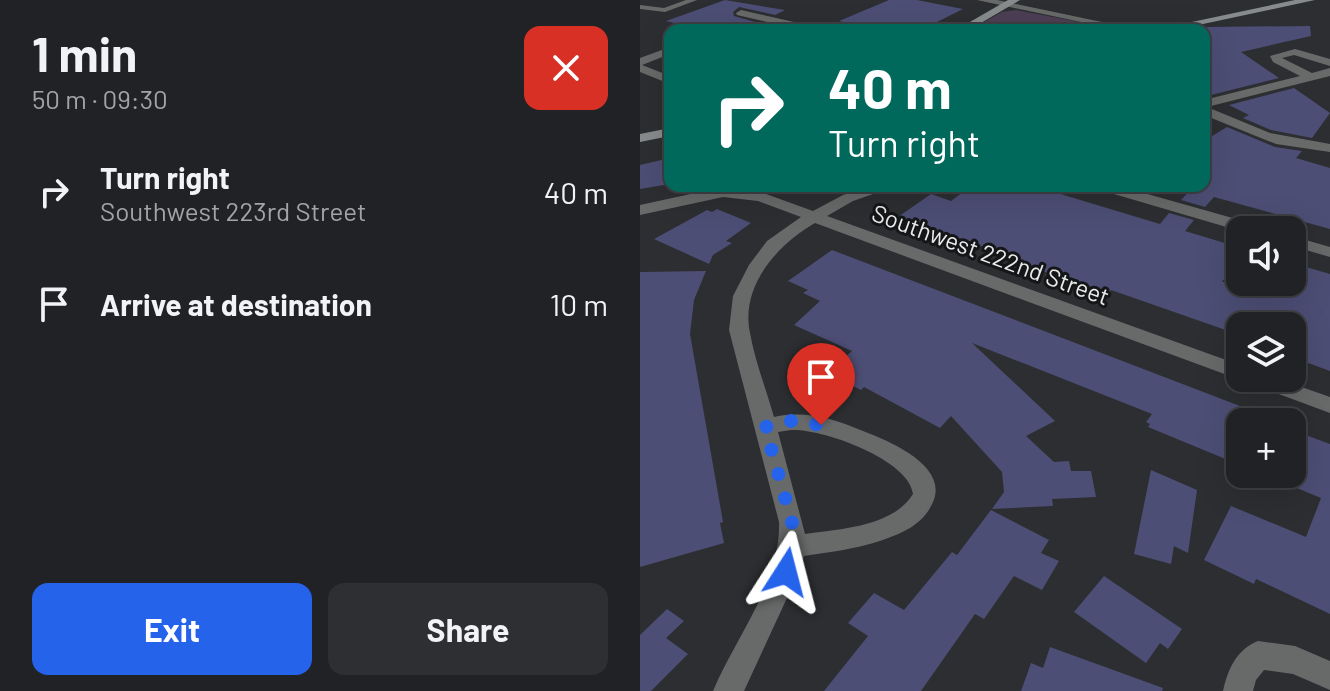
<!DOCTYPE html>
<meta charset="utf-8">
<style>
:root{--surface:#212225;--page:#2d2f32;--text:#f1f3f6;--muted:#a2a4a7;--line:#3e3f42;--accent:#2563eb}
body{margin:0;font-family:Barlow,sans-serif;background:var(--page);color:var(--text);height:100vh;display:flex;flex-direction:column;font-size:30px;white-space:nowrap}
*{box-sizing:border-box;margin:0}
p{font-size:26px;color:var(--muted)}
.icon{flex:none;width:44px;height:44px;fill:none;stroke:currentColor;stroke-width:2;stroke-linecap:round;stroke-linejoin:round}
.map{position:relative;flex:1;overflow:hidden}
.side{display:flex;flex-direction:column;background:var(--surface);width:640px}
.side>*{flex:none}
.banner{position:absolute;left:24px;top:24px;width:546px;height:168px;border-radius:16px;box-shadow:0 8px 32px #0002,0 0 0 2px var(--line);background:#00695c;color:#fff;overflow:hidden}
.controls{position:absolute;left:586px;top:216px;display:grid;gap:16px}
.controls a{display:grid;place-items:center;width:80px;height:80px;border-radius:16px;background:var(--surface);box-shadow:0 8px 32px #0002,0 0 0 2px var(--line);font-size:40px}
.pin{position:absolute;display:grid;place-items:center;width:68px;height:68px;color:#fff;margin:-82px -34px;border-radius:50% 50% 50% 0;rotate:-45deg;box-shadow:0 0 8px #0007}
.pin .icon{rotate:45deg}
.me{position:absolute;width:88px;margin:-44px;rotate:9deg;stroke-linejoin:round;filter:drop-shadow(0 0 6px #0008)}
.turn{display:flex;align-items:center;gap:28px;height:168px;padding:0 32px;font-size:36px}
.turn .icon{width:104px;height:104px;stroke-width:2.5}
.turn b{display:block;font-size:56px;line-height:68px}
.round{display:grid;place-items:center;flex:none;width:84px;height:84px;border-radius:16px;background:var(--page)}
.overview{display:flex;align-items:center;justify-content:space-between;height:136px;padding:0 32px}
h1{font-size:48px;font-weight:700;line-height:60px}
.action{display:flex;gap:16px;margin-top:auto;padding:16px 32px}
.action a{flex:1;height:92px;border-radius:16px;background:var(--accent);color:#fff;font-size:32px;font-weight:700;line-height:92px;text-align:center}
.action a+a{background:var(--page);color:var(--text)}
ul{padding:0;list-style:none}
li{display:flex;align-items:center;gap:24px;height:112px;padding:0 32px}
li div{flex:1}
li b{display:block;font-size:30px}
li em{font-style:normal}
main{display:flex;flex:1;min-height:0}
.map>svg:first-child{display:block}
.green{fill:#4c3e54}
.building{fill:#4d4e75}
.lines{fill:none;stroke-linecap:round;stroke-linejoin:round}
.lane{fill:#686a6a;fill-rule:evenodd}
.street{fill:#686a6a;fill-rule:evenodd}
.secondary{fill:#888b8c;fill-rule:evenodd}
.route{stroke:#2563eb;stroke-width:14;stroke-dasharray:0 25.2}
.labels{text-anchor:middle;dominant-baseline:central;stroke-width:6;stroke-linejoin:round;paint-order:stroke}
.street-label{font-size:24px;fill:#e9ebec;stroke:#151617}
</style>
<main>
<section class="side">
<div class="overview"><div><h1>1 min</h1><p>50 m · 09:30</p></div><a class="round" style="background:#d93025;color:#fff"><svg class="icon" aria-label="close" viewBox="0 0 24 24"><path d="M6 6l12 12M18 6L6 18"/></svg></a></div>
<ul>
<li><svg class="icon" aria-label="right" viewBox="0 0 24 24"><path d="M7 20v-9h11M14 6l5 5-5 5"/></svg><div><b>Turn right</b><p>Southwest 223rd Street</p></div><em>40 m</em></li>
<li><svg class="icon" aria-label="arrive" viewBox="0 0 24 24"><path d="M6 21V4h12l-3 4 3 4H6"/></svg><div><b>Arrive at destination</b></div><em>10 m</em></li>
</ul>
<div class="action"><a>Exit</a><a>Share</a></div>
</section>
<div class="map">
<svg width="690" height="691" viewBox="0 0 690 691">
<rect width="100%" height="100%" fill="#2c2e31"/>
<path class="green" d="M376,10L482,30H330L362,12Z"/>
<path class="building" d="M85,0L145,10L135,15L99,7L93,12L94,16L115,22L96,30H65L26,21Z
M249,0H277L323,9L281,30H237L199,21Z
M670,26L671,36L601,52L639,78L571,95L564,92V27Z
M654,88L690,113L672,138L631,130L603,118L609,115L589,105Z
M587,127L635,147L662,151L656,158L690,168V229L574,197L565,207L541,200L554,186H564V141Z
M30,158V184L0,189V165Z
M331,186H394L520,224L529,213L554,220L545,231L598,247L589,259L597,261L582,282H652V272L656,264L690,274V371L652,357V326H600V335L471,290L468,294L374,261L377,259L319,238L315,241L255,219L291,194L311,201Z
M77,209L111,223L86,241L92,243L73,255L69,264L14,239L67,210L72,212Z
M192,250L600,406V465L508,427L510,424L506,422L512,414L332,343L415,421L386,436L414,462L429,461L431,471H451L456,497L412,499L413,506L352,509L364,492L362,472L311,416L300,428L224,387L221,390L186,373L212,351L154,325L180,301L163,293L168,290L148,281Z
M66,271L54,300L50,334L83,522L80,523L84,543L0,567V272Z
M652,430L690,444V614L616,579L614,584L564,560L591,506L666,537L681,498L652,486Z
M511,470L557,490L548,553L534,546L531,564L494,554Z
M351,510L409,540L401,553L419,561L402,590L374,576L344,619L335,614L281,691H184L228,636L208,623L234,593L264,610L312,552L317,555Z
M464,576L542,629L528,649L520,643L506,663L434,612Z
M27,609L44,621L26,638L48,654L11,691H0V635Z
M410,647L523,688L522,691H381L391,663L403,668Z"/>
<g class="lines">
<path class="lane" d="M46,0H57L25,12L0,9V5L24,8Z"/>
<path class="street" d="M337,0H357L500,30H479Z
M101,10L180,28L181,30H162L97,15L96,13Z
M30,47V54L2,65L30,76V84L0,72V58Z
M655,49L690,59V66L654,55L642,58L672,73L690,68V76L567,107L630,133L690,144V152L636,144L564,115V100L660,76L633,62L630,56Z
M232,186H256L213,201L187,216L600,365V378H636L690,397V413L175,223C138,244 100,286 110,333C115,361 126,389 134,417C166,410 194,419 223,431C252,442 313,468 291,506C286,516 279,522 270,528C238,546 199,551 164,556L159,572L104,691H73C96,636 141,583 139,522L89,330L93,296L109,265L127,241L161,217L118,201L83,197L0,215V205L83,187L126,194L173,211L203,195ZM151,430C182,428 270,460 273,494C253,527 199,529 165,534L138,432Z
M454,186H479L621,226L623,230L600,231L457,189Z
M652,236L690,247V257L652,246Z
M618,641L655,646L690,661V690L653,674L624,670L616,680L613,691H583C588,669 596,650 618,641Z"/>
<path class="secondary" d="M368,0H380L329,30H316Z
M655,0H675L535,30H514Z
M30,128V136L0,142V134Z"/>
</g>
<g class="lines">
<path class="route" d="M146,572L153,546L152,522L125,427L151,421L181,425"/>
</g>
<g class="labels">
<g class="street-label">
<text transform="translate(351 254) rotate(20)">Southwest 222nd Street</text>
</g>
</g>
</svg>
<div class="controls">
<a><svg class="icon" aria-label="sound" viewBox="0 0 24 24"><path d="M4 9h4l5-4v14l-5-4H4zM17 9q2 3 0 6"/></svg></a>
<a><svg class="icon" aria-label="layers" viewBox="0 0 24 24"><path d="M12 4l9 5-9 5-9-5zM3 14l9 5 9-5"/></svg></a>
<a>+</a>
</div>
<div class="pin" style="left:181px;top:425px;background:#d93025"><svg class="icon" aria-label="arrive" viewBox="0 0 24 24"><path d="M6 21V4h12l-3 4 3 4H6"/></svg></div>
<svg class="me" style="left:146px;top:572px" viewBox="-20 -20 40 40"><path d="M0-17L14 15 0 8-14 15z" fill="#2563eb" stroke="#fff" stroke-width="4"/></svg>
<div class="banner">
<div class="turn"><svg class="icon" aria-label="right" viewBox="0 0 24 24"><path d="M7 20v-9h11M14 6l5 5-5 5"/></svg><div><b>40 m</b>Turn right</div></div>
</div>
</div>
</main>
